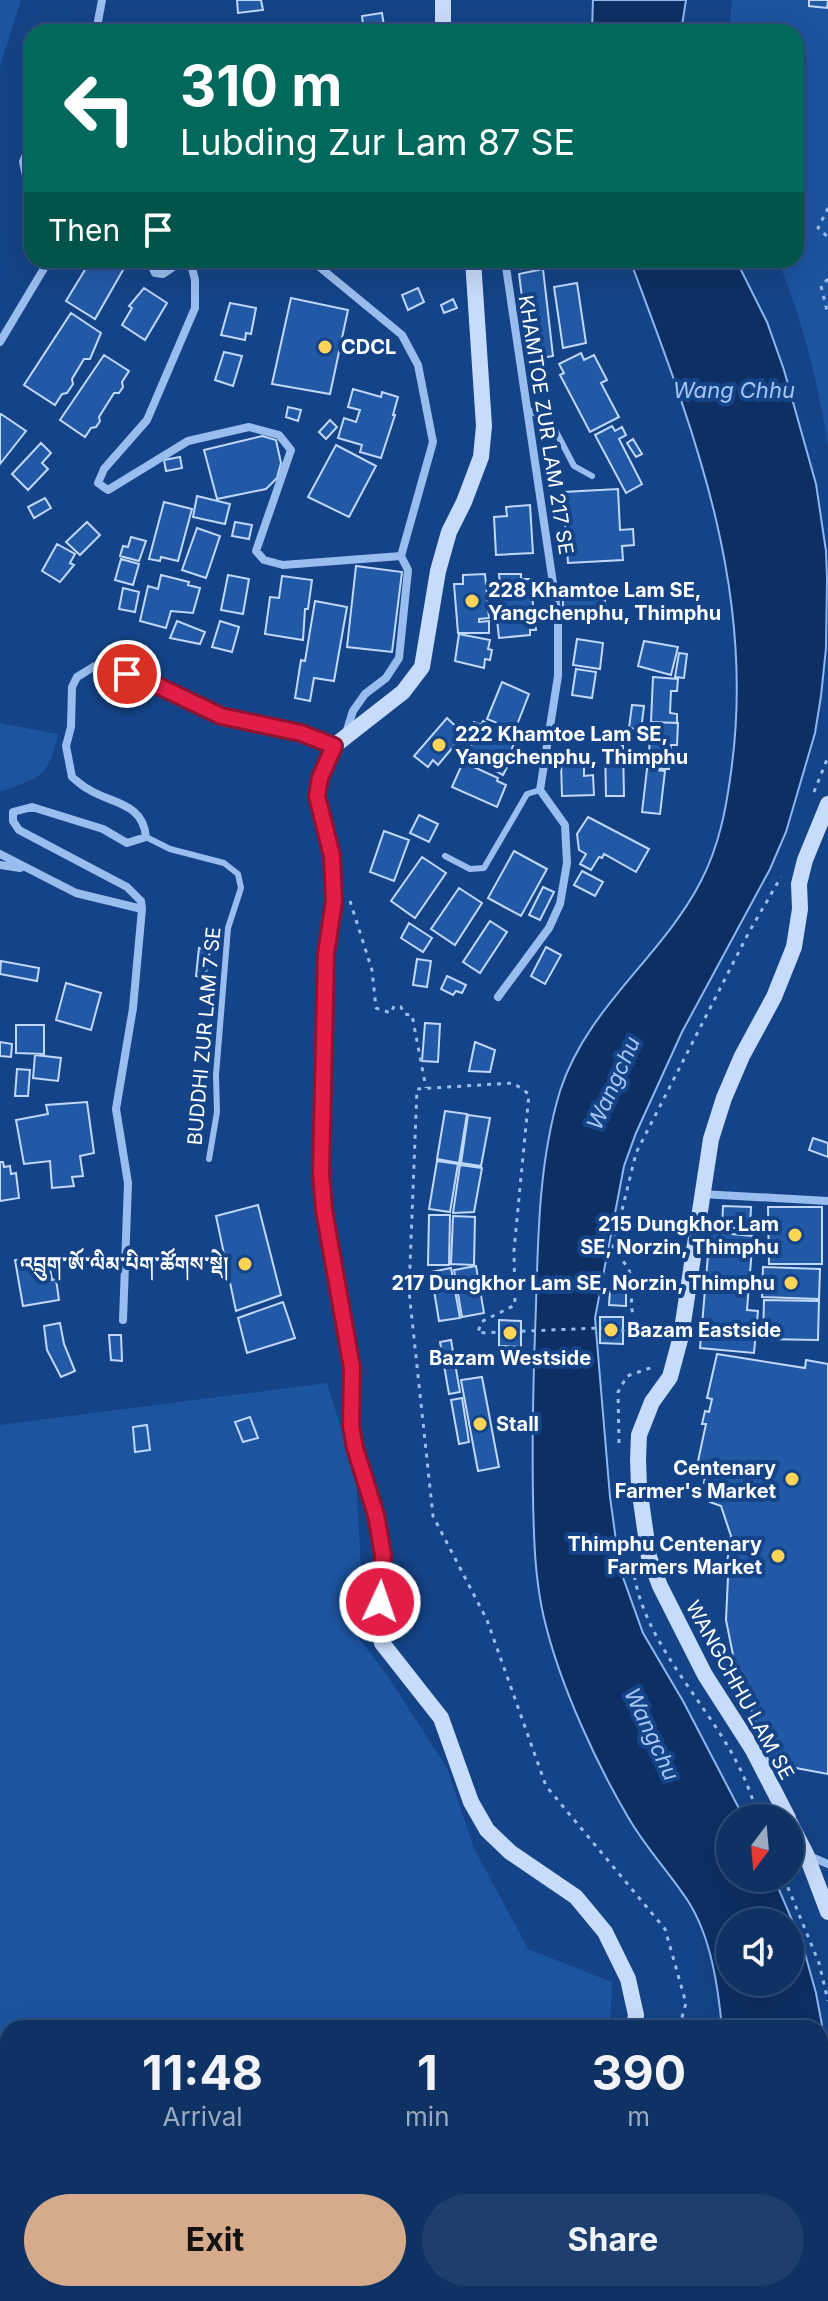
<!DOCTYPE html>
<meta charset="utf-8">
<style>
:root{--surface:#0f3265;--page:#1d3e6e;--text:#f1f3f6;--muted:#9baabf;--line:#2f4d79;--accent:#d6ab8b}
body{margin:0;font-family:Inter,"Noto Serif Tibetan",sans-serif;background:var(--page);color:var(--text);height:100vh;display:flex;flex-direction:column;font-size:30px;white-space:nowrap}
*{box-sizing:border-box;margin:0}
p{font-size:26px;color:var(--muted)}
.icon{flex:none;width:44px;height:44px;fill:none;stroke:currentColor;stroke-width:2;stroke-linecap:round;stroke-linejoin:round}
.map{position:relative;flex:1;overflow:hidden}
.panel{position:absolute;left:0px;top:2020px;width:828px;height:282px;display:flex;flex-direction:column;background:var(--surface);border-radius:24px 24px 0 0;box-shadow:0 8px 32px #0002,0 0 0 2px var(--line)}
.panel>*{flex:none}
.hud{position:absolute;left:24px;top:24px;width:780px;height:244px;border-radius:24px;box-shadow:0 8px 32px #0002,0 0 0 2px var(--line);background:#00695c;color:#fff;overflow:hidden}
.needle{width:52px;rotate:196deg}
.controls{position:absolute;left:716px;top:1804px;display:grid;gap:16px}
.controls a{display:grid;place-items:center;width:88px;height:88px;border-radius:50%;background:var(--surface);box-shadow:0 8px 32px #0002,0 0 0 2px var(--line);font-size:40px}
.pin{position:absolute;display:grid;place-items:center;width:68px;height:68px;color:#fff;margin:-34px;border:4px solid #fff;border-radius:50%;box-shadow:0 2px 8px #0007}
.me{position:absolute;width:88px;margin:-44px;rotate:3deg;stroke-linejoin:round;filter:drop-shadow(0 0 6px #0008)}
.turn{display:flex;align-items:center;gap:28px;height:168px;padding:0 24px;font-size:36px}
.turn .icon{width:104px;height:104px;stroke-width:2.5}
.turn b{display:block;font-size:56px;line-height:68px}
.then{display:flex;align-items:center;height:76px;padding:0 24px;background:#0003;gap:16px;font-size:30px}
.eta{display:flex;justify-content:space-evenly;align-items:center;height:136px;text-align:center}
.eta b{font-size:48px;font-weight:700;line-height:56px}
.cta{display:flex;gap:16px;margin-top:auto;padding:16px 24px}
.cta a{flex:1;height:92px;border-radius:48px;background:var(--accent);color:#111;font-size:32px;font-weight:700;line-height:92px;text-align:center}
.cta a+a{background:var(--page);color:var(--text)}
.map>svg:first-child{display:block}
.green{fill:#1c54a0}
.water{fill:#0d2f63;stroke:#8bb8f2;stroke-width:2;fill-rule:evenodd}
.building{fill:#2259a6;stroke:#bfd8fb;stroke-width:2}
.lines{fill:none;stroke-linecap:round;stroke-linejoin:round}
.path{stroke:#99bdef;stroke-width:3;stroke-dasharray:4 6;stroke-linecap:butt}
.lane{stroke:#99bdef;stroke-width:6}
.street{stroke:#99bdef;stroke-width:8}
.secondary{stroke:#c7dbfa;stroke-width:16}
.route-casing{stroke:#92132f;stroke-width:20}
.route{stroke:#e11d48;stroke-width:14}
.poi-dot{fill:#ffd457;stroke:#144387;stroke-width:3}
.labels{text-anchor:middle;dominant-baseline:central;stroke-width:8;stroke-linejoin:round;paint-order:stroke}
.poi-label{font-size:20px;font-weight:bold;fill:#fff;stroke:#144387;text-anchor:start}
.street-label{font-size:20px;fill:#fff;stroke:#144387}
.water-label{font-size:22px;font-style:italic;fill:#a5c7f6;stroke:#144387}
</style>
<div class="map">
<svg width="828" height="2301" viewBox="0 0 828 2301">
<rect width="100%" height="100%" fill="#144387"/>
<path class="green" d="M0,0H21L0,67Z
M732,0H828V446C818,383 802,319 778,260H796V32H729Z
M0,723L58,734C48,779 40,777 0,792Z
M327,1383L356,1476L362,1589L359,1638L387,1675L447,1768L474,1848L528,1949L612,1982L610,2028H8V2294H686L687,2301H0V1425Z"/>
<path class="water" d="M593,0H686L681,32H592Z
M630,260H736L767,322L784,370L816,484L826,551L827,579L826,648L821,696L815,733L786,832L770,869L682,1032L636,1133L624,1166L595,1318L610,1497L620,1569L643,1633L683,1701L744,1818H730V1878H774L802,1943L816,1993L828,2057V2301H793L791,2294H820V2028H722C718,1986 711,1937 688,1901C669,1872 645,1847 628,1817C596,1763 561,1686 546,1626C538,1596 535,1564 534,1533C531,1457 533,1382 536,1306C538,1234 539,1161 560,1091C587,1007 662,957 701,881C719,846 726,810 731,772C757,589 693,429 630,260ZM730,1922H790V1982H730Z"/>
<path class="building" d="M237,0H261L263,10L238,13Z
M809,0H828L827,8L809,6Z
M382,13L385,32H364L362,16Z
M91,260H106L123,270L95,319L66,301Z
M357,260H402L358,267Z
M543,269L553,356L530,360L519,274Z
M577,283L586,343L563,348L554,287Z
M144,288L167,303L145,340L122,325L132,308L129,306Z
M418,288L424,302L408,310L402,295Z
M291,298L348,310L330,394L272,384Z
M453,299L457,308L444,313L441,305Z
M230,303L256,308L251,334L246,333L245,340L221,335Z
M71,313L101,333L90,359H84L72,379L73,384L67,393L62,394L55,405L24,385Z
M224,352L242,356L233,386L215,380Z
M581,353L584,360L594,355L607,380L601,383L619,417L590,432L560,375L564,373L559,364Z
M104,355L129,371L122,382L123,387L119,393H114L99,417L100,421L96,427L91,428L85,437L60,420Z
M353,389L381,397L382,392L398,397L393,415H395L381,458L360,452L362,445L338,438L344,418L356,422L360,410L348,407Z
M288,407L301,410L298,421L286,417Z
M1,414L26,431L0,464V415Z
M330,420L337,427L326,439L319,432Z
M612,426L615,431L622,427L626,435L619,439L642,484L626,493L595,435Z
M262,436L276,440L281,463L277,478L266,489L217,499L204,450Z
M633,439L642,454L636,457L627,443Z
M41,443L51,453L42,463L48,469L28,490L12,474Z
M336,445L376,466L349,517L308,497Z
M180,457L182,468L166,471L164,460Z
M618,489L620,530L633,529L634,545L622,546L623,560L568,563L563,492Z
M197,496L230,504L225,524L193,517Z
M45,498L51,508L34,518L28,507Z
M164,502L192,509L178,561L161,557L160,561L149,559Z
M530,505L533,553L496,555L494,517L507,516L506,507Z
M87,522L100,535L80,555L66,542Z
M235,522L252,525L249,539L232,536Z
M197,528L220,536L206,578L182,570Z
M131,537L146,541L139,561L120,556L123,546L128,547Z
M57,544L75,554L70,563L74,565L60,582L42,571Z
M121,559L139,564L133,585L115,580Z
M356,566L402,572L392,652L347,647Z
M485,574L489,618L479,619V622L489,621V633H458L454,584H463V575Z
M499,574H521V579H530L536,630H530V635L499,638L496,610H502Z
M161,575L189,582L188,585L200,588L193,613L171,611L166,628L140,621L148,586L158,589Z
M228,575L249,579L243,614L221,610Z
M282,576L312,580L308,609H305L303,640L265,634L270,597L279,598Z
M123,588L139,592L135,612L119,609Z
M604,588L606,615L564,617L562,590Z
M315,601L347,607L334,681L314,678L310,701L295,698L301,660L305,661Z
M177,621L205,632L200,644L170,638Z
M220,621L239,627L232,652L212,647Z
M459,634L490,640L488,649L492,650L490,660L485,659L484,668L455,661Z
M577,639L603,643L600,669L573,665Z
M644,641L678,647L671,675L638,666Z
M679,653L687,654L684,678L675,677Z
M576,669L596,672L592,698L572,695Z
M653,677L678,679L677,691H671L670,713L677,714V723L651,722Z
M502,682L529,694L515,730L487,719Z
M632,705L644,706L641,730L629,728Z
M447,718L464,734L438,765L433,760L428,767L414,756Z
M483,721L516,740L505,763L508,765L503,775L491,768L494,763L485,758L482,765L474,760L476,754L469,750L475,738L468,734L474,722L481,725Z
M651,722L678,723L677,745H671L669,769L648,768Z
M605,746H623L624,796H606Z
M584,761V776L593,775L594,795L562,796L561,762Z
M463,762L498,778L497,781L506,785L497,807L452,787Z
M647,769L665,771L660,814L642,812Z
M419,815L438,824L429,842L410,833Z
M588,817L649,849L636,872L604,854L602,858L599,857L591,870L580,864L586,854L579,850L577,834Z
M384,831L409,840L394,881L370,872Z
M514,851L547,869L521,916L488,898Z
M422,857L446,873L415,918L391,901Z
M582,871L603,882L595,896L574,885Z
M543,887L554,892L540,920L529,915Z
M459,888L482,903L455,945L431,929Z
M490,921L507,932L480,973L463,962Z
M409,923L432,938L423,952L401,938Z
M546,947L561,955L545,984L531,976Z
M199,948L210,950L205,979L196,976Z
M417,959L431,961L427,987L413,985Z
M1,961L39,968L37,981L0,974Z
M447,976L466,985L462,993L456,991L453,995L441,989Z
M66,983L101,993L91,1030L56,1020Z
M425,1023L440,1024L438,1062L422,1061Z
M16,1025H44V1054L16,1053Z
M0,1042L12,1044L11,1057L0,1056Z
M475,1042L495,1050L490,1072L469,1071Z
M35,1055L61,1058L58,1081L33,1078Z
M17,1069L30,1070L28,1096H15Z
M87,1102L94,1153L80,1156L83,1176L72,1177L74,1186L52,1188L50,1161L24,1164L16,1120L48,1114L46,1105Z
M445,1111L467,1114L459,1163L437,1159Z
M468,1115L490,1118L481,1166L461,1163Z
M813,1138L828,1143V1157L809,1150Z
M437,1161L458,1164L450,1212L429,1209Z
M0,1162H3L4,1167L10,1166L11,1174L16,1173L19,1198L0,1201Z
M460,1165L482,1168L474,1212L453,1213Z
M258,1205L281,1295L236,1311L216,1216Z
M723,1206L751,1207L750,1228H722Z
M768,1207H822V1264H769Z
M429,1215H450L449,1265H428Z
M453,1216L475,1217L474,1265L451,1264Z
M710,1232L753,1236L747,1310L758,1311L754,1353L700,1348Z
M48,1256L52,1280L56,1279L59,1300L23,1306L15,1260Z
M476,1266L484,1313L462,1317L454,1270Z
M763,1267L820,1269L819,1299L762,1297Z
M451,1268L460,1318L439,1321L431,1272Z
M610,1289L626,1290V1306L609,1305Z
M764,1300L819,1301L818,1340L763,1339Z
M283,1302L295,1338L247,1353L238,1318Z
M600,1317H623V1344L600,1343Z
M499,1320L521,1321V1347L499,1346Z
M60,1323L64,1344L75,1371L61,1377L47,1350L44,1326Z
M109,1335H121L122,1361L111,1360Z
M451,1340L460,1392L449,1394L440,1342Z
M717,1354L805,1368L806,1360L828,1364V1774L769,1763L733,1655L726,1620L728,1577L725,1576L731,1536L721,1506L710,1502L713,1485L704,1483L707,1463L698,1461L706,1424H702L705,1411L709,1412L712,1399L707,1398Z
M482,1377L499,1467L478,1471L461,1380Z
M462,1398L469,1442L459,1444L451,1400Z
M250,1417L258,1438L243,1442L235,1422Z
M147,1425L150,1450L135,1452L133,1427Z"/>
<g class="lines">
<path class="path" d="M828,208L818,228L828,237
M828,279L821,286L828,315
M814,792L828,757
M350,901L372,970L376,1008L391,1013L394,1006L401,1007L404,1014L412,1015L426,1088
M636,1332L631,1304L634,1283L628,1268L613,1247L636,1153L749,932L781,877
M665,1335L599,1328L478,1333L481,1322L515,1305L514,1250L529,1094L513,1083L417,1089L409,1291L433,1516L487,1620L546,1786L665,1929L686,2003L679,2028
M619,1443L618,1392L627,1376L656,1366
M633,1566C640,1638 704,1699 736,1761C746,1779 752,1799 760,1818
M784,1878L819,1963L828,2001
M749,2294L750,2301"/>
<path class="lane" d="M529,410L552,424L574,466L592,476
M146,837L170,849L224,863L238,874L241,888L228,928L216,1075L217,1112L209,1159
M445,856L470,869L484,868L527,794L540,790"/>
<path class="street" d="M96,32L102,0
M234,32V30
M32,139L23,162L32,203
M149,260L155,273L163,274L172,268L168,260
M190,260L195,280V308L147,420L104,469L98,483L108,490L188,441L249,427L279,435L291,450L256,551L264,560L283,565L401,556
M311,260L402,335L418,365L433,442L401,556
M0,342L46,265L45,260
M346,733L353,711L365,694L386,678L399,658L408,570L401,556
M0,854L76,893L142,909L141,901L127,887L19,830L13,821V812L32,807L103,829L127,843L146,837C143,802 111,804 88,789C82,786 77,781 72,777L66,746L71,727L72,687L77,677L95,666L148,681L221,716L301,733L334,746
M0,865L20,868
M498,997L549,928L560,904L567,863L565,825L540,790L558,676V617L505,260
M701,1194L828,1201
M123,1320L128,1183L116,1109L133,1008L142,909
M807,1855L828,1864"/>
<path class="secondary" d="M443,32V0
M473,260L484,426L481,457L464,502L449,532L438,571L422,667L403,692L334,746L320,778L317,796L332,856L334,901L326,954L321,1173L324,1210L352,1368L351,1426L355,1448L376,1515L383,1555L378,1621L382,1643L441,1718L471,1802L487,1830L510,1852L576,1897L605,1932L628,1979L636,2015L634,2028
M788,1818L753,1750L705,1675L660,1586L649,1557L639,1487L638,1459L639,1435L652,1402L670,1377L681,1336L711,1139L724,1098L742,1056L774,997L794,947L800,909L799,884L805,860L828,804
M790,1823L806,1854L828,1912
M704,2294L705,2301"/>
</g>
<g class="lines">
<g class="route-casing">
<path id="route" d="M127,674L148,681L221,716L301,733L334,746L320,778L317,796L332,856L334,901L326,954L321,1173L324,1210L352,1368L351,1426L355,1448L376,1515L383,1555L380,1602"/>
</g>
<use href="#route" class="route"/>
</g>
<g class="poi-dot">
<circle cx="325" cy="347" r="8"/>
<circle cx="472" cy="601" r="8"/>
<circle cx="439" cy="745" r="8"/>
<circle cx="795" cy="1235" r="8"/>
<circle cx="245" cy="1264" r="8"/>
<circle cx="791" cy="1283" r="8"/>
<circle cx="611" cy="1330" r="8"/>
<circle cx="510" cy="1333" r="8"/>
<circle cx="480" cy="1424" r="8"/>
<circle cx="792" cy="1479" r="8"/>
<circle cx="778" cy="1556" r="8"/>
</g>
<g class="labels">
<g class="poi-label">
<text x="341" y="347">CDCL</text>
<text x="488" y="590">228 Khamtoe Lam SE,<tspan x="488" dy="23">Yangchenphu, Thimphu</tspan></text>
<text x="455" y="734">222 Khamtoe Lam SE,<tspan x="455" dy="23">Yangchenphu, Thimphu</tspan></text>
<text x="779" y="1224" text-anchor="end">215 Dungkhor Lam<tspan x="779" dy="23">SE, Norzin, Thimphu</tspan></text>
<text x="229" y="1264" text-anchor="end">འབྲུག་ཨོ་ལིམ་པིག་ཚོགས་སྡེ།</text>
<text x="775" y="1283" text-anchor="end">217 Dungkhor Lam SE, Norzin, Thimphu</text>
<text x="627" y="1330">Bazam Eastside</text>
<text x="510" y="1358" text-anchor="middle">Bazam Westside</text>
<text x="496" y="1424">Stall</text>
<text x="776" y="1468" text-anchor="end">Centenary<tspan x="776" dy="23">Farmer's Market</tspan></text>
<text x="762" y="1544" text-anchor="end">Thimphu Centenary<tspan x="762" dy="23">Farmers Market</tspan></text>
</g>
<g class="street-label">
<text transform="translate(546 425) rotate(81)">KHAMTOE ZUR LAM 217 SE</text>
<text transform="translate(204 1036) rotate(-85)">BUDDHI ZUR LAM 7 SE</text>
<text transform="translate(740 1690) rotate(61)">WANGCHHU LAM SE</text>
</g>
<g class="water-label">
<text x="734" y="390">Wang Chhu</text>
<text transform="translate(613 1083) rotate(-66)">Wangchu</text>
<text transform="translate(652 1734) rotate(65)">Wangchu</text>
</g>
</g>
</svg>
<div class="controls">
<a><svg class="needle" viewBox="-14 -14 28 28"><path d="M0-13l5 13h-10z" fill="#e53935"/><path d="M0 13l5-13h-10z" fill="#9baabf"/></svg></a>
<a><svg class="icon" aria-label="sound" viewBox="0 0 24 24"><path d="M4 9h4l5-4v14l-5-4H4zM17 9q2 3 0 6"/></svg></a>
</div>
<div class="pin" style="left:127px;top:674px;background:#d93025"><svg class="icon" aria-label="arrive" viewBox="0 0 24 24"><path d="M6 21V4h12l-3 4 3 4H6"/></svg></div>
<svg class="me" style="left:380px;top:1602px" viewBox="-20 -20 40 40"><circle r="17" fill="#e11d48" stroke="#fff" stroke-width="3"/><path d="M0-11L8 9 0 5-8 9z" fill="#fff"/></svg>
<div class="hud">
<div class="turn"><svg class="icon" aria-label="left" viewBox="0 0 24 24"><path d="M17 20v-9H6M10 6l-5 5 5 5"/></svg><div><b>310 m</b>Lubding Zur Lam 87 SE</div></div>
<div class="then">Then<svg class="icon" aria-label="arrive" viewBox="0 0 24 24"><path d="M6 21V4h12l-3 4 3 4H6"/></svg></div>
</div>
<section class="panel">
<div class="eta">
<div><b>11:48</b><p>Arrival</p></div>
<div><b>1</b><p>min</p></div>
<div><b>390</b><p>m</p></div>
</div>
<div class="cta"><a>Exit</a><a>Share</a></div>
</section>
</div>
